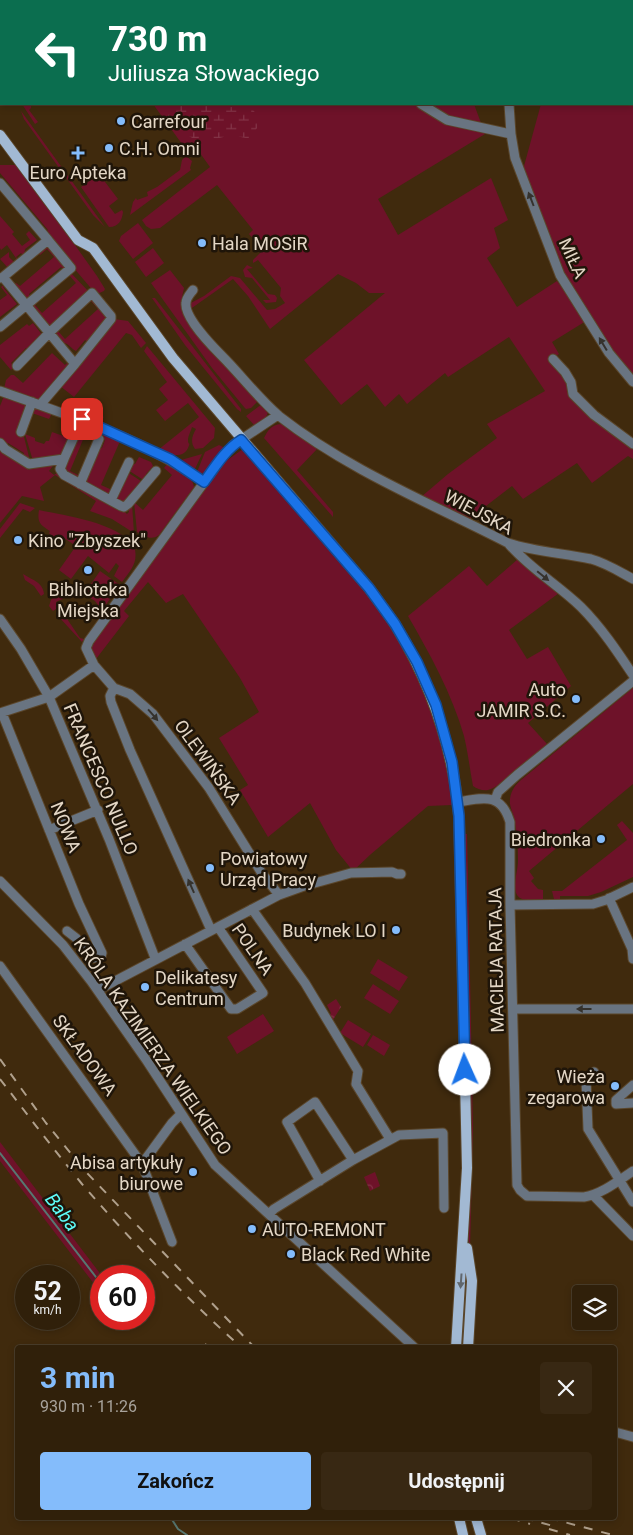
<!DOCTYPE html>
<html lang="pl">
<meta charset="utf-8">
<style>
:root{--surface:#30200a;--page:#382813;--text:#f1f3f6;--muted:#a8a39c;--line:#4b3e2b;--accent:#84bcfb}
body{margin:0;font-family:Roboto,sans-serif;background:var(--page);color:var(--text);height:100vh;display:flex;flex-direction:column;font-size:19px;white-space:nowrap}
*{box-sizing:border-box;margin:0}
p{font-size:16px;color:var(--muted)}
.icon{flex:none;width:28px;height:28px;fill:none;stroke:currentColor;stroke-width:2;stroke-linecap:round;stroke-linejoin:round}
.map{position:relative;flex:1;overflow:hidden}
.sheet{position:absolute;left:15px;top:1345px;width:602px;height:175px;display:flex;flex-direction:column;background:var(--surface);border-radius:5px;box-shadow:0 2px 8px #0003,0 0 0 1px var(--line)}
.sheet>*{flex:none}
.banner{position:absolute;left:0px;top:0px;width:634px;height:105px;box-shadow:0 2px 8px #0003,0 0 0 1px var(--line);background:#0b6e4f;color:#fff;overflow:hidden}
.fabs{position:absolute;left:572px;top:1285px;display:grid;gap:10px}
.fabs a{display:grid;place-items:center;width:45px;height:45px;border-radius:5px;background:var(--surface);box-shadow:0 2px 8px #0003,0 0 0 1px var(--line);font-size:25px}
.speed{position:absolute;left:15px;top:1265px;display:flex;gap:10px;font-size:25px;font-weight:700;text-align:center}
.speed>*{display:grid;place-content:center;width:65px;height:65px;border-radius:50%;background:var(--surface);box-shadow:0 2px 8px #0003,0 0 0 1px var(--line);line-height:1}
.speed small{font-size:12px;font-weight:400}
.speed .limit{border:8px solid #d22;background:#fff;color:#111}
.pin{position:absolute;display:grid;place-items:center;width:42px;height:42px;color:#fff;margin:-21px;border-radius:10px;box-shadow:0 2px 8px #0006}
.me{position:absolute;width:55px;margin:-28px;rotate:358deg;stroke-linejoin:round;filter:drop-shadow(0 0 4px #0008)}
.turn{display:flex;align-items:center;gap:18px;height:105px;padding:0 25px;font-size:22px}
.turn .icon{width:65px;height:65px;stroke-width:2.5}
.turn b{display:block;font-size:35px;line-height:42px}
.round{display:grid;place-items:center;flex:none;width:52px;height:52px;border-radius:5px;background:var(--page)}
.summary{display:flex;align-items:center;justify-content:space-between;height:85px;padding:0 25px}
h1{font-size:30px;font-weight:700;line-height:38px;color:var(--accent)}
.primary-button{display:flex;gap:10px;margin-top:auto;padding:10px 25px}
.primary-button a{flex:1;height:58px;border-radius:5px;background:var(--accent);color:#111;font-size:20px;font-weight:700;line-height:58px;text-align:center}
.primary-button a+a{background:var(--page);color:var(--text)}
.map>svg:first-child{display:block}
.grass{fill:#6e1229}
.wetland{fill:url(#wetland-marsh)}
.park{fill:url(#park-crowns)}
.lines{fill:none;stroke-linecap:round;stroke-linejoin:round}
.stream{stroke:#577771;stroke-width:2}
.minor-casing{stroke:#5a462b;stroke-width:11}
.major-casing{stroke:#5a462b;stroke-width:12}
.minor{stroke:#697481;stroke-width:9}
.major{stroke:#a2b9d3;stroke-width:10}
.rail{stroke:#b0a08c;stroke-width:2;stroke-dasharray:9 9;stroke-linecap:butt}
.oneway{fill:#35322d}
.oneway2{fill:#60676e}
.route-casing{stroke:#114b97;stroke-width:12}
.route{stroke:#1a73e8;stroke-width:9}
.poi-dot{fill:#84bcfb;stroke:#1f1509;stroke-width:2}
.labels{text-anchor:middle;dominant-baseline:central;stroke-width:5;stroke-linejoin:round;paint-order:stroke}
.poi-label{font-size:18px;fill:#e4d7c6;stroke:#1f1509;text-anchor:start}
.street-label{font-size:18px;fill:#e4d7c6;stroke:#1f1509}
.water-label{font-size:19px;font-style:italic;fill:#5efdf9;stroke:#1f1509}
</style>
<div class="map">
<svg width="633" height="1535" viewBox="0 0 633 1535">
<defs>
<pattern id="wetland-marsh" width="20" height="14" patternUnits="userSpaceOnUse" patternTransform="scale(1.25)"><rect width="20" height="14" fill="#6e1229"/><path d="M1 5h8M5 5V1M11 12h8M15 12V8" fill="none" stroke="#833447"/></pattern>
<pattern id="park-crowns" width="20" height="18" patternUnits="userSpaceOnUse" patternTransform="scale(1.25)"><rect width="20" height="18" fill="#6e1229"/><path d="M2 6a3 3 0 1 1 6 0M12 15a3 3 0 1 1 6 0" fill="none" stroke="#833447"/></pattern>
</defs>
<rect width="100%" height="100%" fill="#402a0d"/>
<path class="grass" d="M86,0H486L487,1H86Z
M570,0H633V377L612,353L563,275L521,177L541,104H632V1H569Z
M22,104H31V108L29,110L38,122L35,124Z
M153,104H474L485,134L378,199L398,235L491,178L508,220L494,228L500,248L487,258L517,307L557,281L586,321L552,342L559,354L550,360L562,373L567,385L568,393L573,398L595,419L633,449V459L628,456L592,483L577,463L523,499L512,486L469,519L421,497L448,474L497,438L487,424L545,391L509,337L448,377L445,373L407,404L399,394L385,407L367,384L341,405L304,360L385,293H369L356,283L338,274L270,329L248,296L233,279L189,310V304L204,296L231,276L240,278L267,310L275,309L285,303L280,296L281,288L258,260L253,263V260L269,244L266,240C258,241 254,240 249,234L253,230L217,185L160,228L151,229L146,226L142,220L210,167L192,142L187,145L182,144Z
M21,111L105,227L93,215L24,119Z
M186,156L192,161L190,168L191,170L130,215L133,202L136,198L137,200L148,196L147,192L157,187L180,170L182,160Z
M0,165H18L97,276L105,289L104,291L97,294L95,293L50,240L52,237L47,231L48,230L0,173Z
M99,174L118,199L109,206L115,214L122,210L123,212C122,220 119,227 109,227L81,187Z
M0,216L14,232L12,234L22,246L30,240L26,234L29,231L37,240L25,249L24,256L21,253L16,257L19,261H18L7,245L1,250L0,248Z
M138,223L153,243L133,259L119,241L121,236Z
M45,247L52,250L65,265V271L61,267L29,294L32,299H26L14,285L16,283L20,286L54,257L47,249L40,255L38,253Z
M153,248L164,263L146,277L135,262Z
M9,252V257L14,262L8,268L0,259Z
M247,265L253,268L247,269L268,294L275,295L277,298L276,302L266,303L263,300H270L252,278L245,277L243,270Z
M170,270L184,288C183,293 181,299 182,304C186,317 210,359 223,361L259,400L251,408L246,409L244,407L212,368L151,283Z
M71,273L89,292L50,327L33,308V305L40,298L41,299L35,305L42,313L76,283L69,275L63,281L62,280Z
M5,284L3,287L17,304L0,317V300L7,295L1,287Z
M91,298L108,316L88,342L85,340L76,351C71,349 70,344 64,343L55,332L63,325L64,326L58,331L65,339L98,309L91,301L85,306L83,305Z
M152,298H155L241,409V412L237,409L185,345Z
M114,319L128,321L146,343L141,348L132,335L126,333L74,397L60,386Z
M33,323L43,336L30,351L26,348L11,363L15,366L11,370L0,357V345L27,324L29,326Z
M147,346L215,428L214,438L203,448L195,449C190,442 192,436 196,429L192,427C191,431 188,436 188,440C188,446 191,441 188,448C183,460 166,454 158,450L199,417L188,403L165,421L156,410L168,400L159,389L167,382L144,351Z
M52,353L65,365L67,363L68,365L39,400L4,389L6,380L11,375H14L23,383Z
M4,396L26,404L23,433L30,461L22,457L24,453L8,443L5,446L0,440V406Z
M70,402L104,417L97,422L65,410Z
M262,404L268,412C266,419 262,424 254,425L246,416Z
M35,408L52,413L49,419L32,413V409Z
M281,424L289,426L318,448L297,470L333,512V517L264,438C268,430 271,425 281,424Z
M83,426L95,430L98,434L87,430L70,471L80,476L78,480L65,474L63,465Z
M52,432L69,438L72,433L63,455L33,461L25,434L35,438V441L44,444L46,441H49Z
M101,433L120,441L101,485L112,490L109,497L85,484L97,448H102L105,440L100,437Z
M219,445L223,447V449L207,472L200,474L197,472L205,452Z
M0,449L3,453L29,470L32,465L55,463L49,471L54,475L57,473L121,508L127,514L129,512V507L132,504L134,533L112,519L90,511L96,501L55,475L40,487L44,501L22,496L0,523Z
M243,449C313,525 400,613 434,712C445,742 448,774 452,805L428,806L371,854L353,871L336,850L310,803L268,837L240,790L248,785L219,738L259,712L240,678L183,594L166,603L148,582L124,611L129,616L96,659L89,649L157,553L226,461Z
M202,454L194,471L180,461L181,460Z
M139,457L151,462L153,466L146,474L147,478L145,481L128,470L131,464H135Z
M168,463C177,469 193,476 194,487L159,535C151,541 145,536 137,532L134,502L143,510L172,475L164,468Z
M127,472L144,483L126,503L115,501Z
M20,503L35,508L30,512L23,509L0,538V529Z
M39,510C67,516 116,522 134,546C139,562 131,570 122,582L114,576L119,566L116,563L109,573L88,556L71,579L59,570L76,546L64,538L56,541L49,533L50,531C40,525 37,522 39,510Z
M518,559L559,593L509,630L527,659L548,647L571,686L528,723L547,744C534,755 503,786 488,790C483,791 477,789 473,786C470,770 468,753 464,736C452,694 430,654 408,616L469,566L487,586Z
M100,571L120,585L102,610L95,601L84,594Z
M23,574C32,580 43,582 44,594L41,596L34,586L25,580Z
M59,589L72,594L56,602L59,607L53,611L49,606L51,600Z
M61,610L80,638L84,639L82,642L58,616Z
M633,688V784L529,871L534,878L531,881L538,889L543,890V899C536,899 522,903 517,895C512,886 518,871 518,861C518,846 517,832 514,818C513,812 509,806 510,799C511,791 515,785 521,780Z
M622,821L633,833V877L601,892L588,896H560V899H554L552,891H562L627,840L617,825Z
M465,834H467L468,873L473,1130L470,1249L468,1237L469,1197Z
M378,959L408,977L399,991L370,973Z
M373,984L399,1001L390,1014L364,998Z
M263,1014L274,1031L237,1054L227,1037Z
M348,1020L371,1034L363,1047L340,1033Z
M373,1035L390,1045L384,1056L367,1045Z
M0,1142L102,1276L101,1300L98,1289L0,1161Z"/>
<path class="wetland" d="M159,104H216L222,108L242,106L253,110L258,116L257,128L250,138C244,139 240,136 234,136C225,135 216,140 207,141C185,142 171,119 159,104Z"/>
<path class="park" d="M336,999L341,1007L331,1023L328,1018L331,1013L327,1005Z
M375,1172L380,1186L370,1191L364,1177Z"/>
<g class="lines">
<path class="stream" d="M0,1153L99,1281L101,1287
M171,1518L178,1529L187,1535"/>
<g class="minor-casing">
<path id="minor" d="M547,1L548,0
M421,104L447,120L511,134
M509,104L511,134L515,158L560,275L609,353L633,382
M0,183L48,240L3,277L0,278
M3,277L75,364L111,319V316L92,293L49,333L17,366
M193,290C190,294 186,298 186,303C184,317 212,346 221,355C241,375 258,398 279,416C348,470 430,503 508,543C529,568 557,584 581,607C601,627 617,651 633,675
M0,327L71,268L48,240
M553,359L565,372L571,382L573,394L594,415L633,444
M0,391C70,416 143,439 204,482
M40,405L75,364
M21,432L32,402
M0,443L5,449L29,464L64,459L60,469L64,475L121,506L124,507L128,504L156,471
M64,459L82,419
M80,484L99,439
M111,500L129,462
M508,543C535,552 563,553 591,559C606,563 620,572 633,579
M0,619L21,649L49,697L109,839L155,958
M94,665L114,688L130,694L153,714L209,788L261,872L279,895
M114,688L110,696L111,702L130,750L211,930
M0,713L49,697L94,665L86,648L89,641L221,459L233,445L278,415
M2,713L79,904L102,953L101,957L93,958L76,938L67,931
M495,800L498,792L517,775L633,681
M458,802C483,798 501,792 510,822V905L517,1185L520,1190L527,1196L584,1197C602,1194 618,1181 633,1171
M49,830L98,810
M0,881L63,945L91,981L147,1061L215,1165L415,1348
M609,898L632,949L633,959
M510,905L593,904L606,900L633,887
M252,909L305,983L358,1071L356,1084L390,1139
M185,944L231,1009H237L263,993L218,927
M0,966L142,1164L172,1242
M98,990L279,895L304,886L351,873L392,872L397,874H401
M513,1009H633
M594,1072L586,1080L588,1129L633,1202
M633,1085L616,1100V1104L633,1103
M142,1164L172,1123L181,1114
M320,1181L287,1122L315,1102L353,1160
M593,1195L633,1236
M269,1214L274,1209L353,1160L399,1135L443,1133L444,1208
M615,1432L633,1437"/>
</g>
<g class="major-casing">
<path id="major" d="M0,135L78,240L93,248L173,358L369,588C378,601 388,613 396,626C431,684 453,748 459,816L467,1168L456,1348
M467,1248L472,1281L468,1348
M459,1518L463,1535
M476,1518L481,1535"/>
</g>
<use href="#minor" class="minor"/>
<use href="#major" class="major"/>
<path class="rail" d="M0,1059L46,1123L86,1172L255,1348
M0,1079C27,1114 54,1150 82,1184C132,1242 185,1297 242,1348
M205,1344L211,1348
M511,1518L530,1524
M524,1518L557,1527
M549,1518L613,1535
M549,1529L570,1535"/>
</g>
<defs><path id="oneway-solid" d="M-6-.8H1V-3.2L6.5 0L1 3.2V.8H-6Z" transform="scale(1.25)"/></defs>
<g class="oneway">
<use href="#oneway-solid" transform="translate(531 199) rotate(-111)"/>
<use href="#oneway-solid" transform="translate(603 344) rotate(-121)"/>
<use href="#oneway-solid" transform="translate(543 576) rotate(39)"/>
<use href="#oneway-solid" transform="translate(153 715) rotate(49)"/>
<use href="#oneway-solid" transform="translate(191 886) rotate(-114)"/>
<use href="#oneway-solid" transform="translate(584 1009) rotate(180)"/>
</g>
<use class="oneway2" href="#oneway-solid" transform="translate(461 1281) rotate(94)"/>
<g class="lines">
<g class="route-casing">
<path id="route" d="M82,419L170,459L204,482C215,467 225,450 241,440L369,588L395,624L417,662L436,705L452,762L459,816L465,1070"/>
</g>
<use href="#route" class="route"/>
</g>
<g class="poi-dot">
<circle cx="121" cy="121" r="5"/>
<circle cx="109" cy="148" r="5"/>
<path d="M75.5 145.5h5v5h5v5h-5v5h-5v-5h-5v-5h5z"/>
<circle cx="202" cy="243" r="5"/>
<circle cx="18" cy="540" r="5"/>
<circle cx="88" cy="570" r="5"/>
<circle cx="576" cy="699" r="5"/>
<circle cx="601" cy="839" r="5"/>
<circle cx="210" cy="868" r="5"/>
<circle cx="396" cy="930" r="5"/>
<circle cx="145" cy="987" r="5"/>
<circle cx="615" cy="1086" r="5"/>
<circle cx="193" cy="1172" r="5"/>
<circle cx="252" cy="1229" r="5"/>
<circle cx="291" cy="1254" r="5"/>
</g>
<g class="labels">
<g class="poi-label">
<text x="131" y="121">Carrefour</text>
<text x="119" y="148">C.H. Omni</text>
<text x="78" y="172" text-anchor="middle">Euro Apteka</text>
<text x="212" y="243">Hala MOSiR</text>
<text x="28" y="540">Kino "Zbyszek"</text>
<text x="88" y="589" text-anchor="middle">Biblioteka<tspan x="88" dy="21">Miejska</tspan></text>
<text x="566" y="689" text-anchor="end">Auto<tspan x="566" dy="21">JAMIR S.C.</tspan></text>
<text x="591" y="839" text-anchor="end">Biedronka</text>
<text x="220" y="858">Powiatowy<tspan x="220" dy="21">Urząd Pracy</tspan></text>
<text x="386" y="930" text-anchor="end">Budynek LO I</text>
<text x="155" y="977">Delikatesy<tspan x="155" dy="21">Centrum</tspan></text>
<text x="605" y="1076" text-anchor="end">Wieża<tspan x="605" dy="21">zegarowa</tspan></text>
<text x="183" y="1162" text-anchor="end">Abisa artykuły<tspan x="183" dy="21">biurowe</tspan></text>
<text x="262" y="1229">AUTO-REMONT</text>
<text x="301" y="1254">Black Red White</text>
</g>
<g class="street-label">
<text transform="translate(573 258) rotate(65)">MIŁA</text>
<text transform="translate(479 512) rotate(28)">WIEJSKA</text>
<text transform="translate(208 762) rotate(54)">OLEWIŃSKA</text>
<text transform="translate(101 779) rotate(67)">FRANCESCO NULLO</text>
<text transform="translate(66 827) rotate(68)">NOWA</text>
<text transform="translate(253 949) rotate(55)">POLNA</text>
<text transform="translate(496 960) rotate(-91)">MACIEJA RATAJA</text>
<text transform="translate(153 1046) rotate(55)">KRÓLA KAZIMIERZA WIELKIEGO</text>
<text transform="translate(85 1055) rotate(54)">SKŁADOWA</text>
</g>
<g class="water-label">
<text transform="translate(62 1212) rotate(53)">Baba</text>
</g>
</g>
</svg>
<div class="fabs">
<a><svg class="icon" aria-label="layers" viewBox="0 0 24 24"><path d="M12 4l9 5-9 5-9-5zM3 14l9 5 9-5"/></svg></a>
</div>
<div class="speed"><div>52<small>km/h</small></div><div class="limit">60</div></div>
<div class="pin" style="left:82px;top:419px;background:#d93025"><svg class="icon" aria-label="arrive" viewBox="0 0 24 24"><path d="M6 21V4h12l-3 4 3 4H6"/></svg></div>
<svg class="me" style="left:465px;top:1070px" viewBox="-20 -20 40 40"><circle r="19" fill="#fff"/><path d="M0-13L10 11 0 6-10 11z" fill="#1a73e8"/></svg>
<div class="banner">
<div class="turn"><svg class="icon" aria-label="left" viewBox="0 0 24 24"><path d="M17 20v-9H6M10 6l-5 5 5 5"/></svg><div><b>730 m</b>Juliusza Słowackiego</div></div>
</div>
<section class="sheet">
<div class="summary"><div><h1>3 min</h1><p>930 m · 11:26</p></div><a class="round"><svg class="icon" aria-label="close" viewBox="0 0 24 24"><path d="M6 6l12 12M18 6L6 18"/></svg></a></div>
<div class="primary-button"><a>Zakończ</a><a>Udostępnij</a></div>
</section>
</div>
